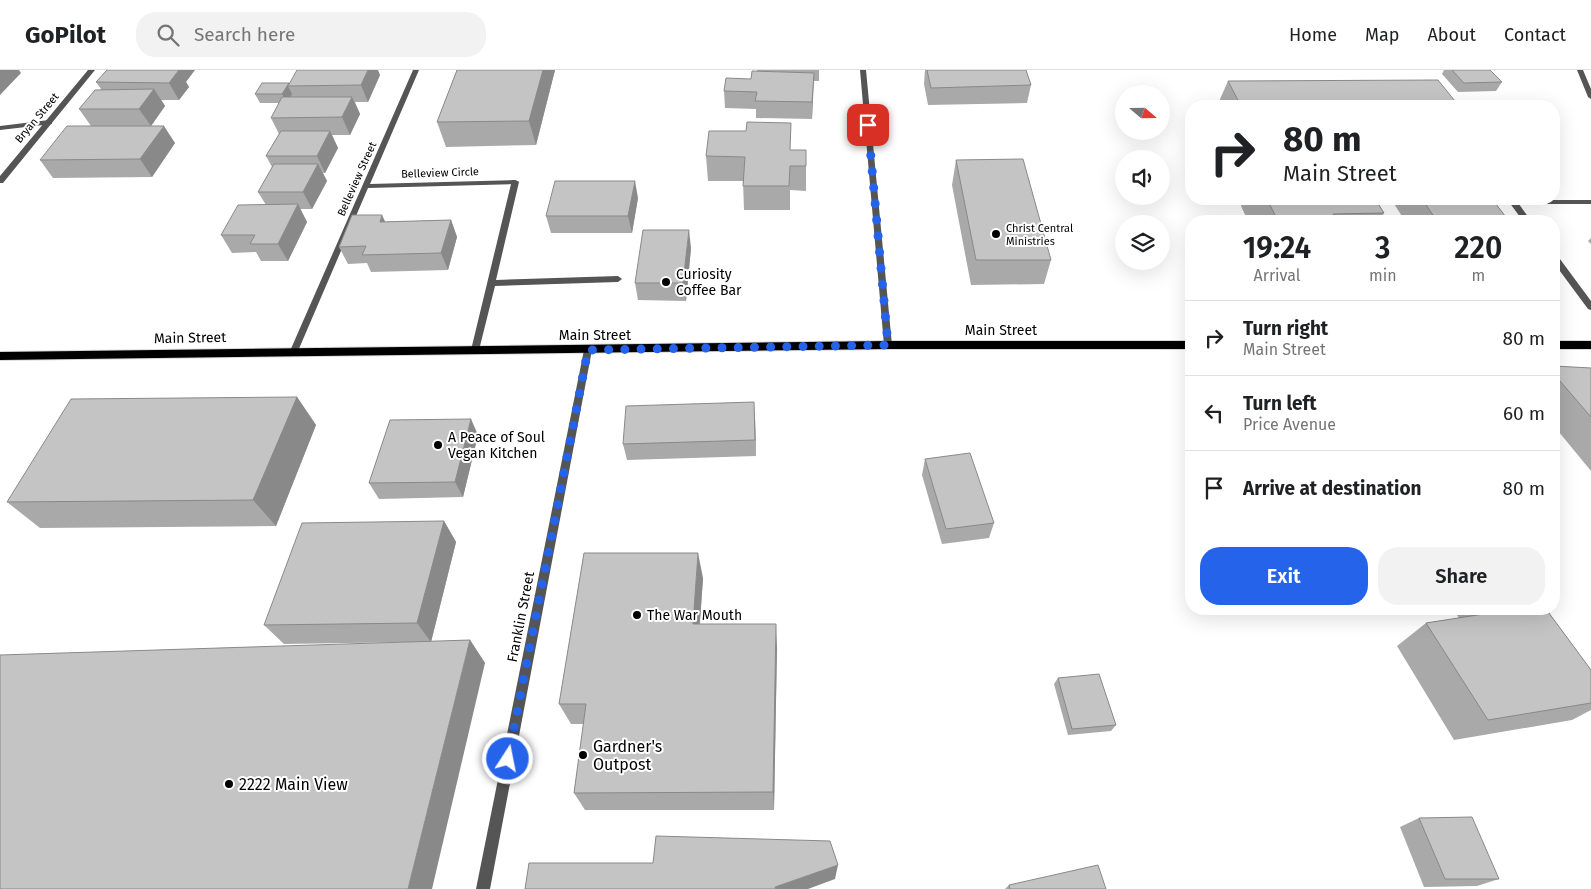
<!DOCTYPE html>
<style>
:root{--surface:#fff;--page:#f2f2f2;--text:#202124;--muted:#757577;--line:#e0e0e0;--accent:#2563eb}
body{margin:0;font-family:"Fira Sans",sans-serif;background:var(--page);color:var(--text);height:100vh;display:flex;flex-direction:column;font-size:19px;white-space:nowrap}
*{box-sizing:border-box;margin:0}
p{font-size:16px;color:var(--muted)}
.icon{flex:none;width:28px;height:28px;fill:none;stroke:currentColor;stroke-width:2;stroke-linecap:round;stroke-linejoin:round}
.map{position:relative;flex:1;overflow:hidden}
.sheet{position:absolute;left:1185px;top:145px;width:375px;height:400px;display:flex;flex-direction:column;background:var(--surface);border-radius:20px;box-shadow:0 5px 20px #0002}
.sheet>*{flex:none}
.banner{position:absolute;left:1185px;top:30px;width:375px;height:105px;border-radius:20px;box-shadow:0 5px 20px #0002;background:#fff;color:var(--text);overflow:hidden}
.needle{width:32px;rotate:110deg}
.buttons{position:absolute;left:1115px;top:15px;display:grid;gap:10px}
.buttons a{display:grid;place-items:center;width:55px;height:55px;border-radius:50%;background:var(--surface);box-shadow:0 5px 20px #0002;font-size:25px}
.pin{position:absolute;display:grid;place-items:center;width:42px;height:42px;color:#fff;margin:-21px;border-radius:10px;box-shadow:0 2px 8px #0006}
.me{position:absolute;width:55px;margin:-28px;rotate:11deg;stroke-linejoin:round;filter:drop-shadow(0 0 4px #0008)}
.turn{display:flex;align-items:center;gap:18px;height:105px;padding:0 15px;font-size:22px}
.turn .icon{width:65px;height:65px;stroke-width:2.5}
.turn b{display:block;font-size:35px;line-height:42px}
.eta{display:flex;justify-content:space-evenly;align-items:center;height:85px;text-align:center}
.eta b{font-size:30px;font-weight:600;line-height:35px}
.action{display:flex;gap:10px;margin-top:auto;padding:10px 15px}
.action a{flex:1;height:58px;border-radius:20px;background:var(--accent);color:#fff;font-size:20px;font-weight:600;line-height:58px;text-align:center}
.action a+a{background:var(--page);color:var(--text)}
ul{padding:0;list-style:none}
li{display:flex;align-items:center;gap:15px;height:75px;padding:0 15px;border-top:1px solid var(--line)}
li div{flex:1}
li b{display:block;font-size:19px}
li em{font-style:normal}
header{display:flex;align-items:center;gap:30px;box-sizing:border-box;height:70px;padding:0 25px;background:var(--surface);border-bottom:1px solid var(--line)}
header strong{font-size:24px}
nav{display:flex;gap:28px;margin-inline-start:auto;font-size:18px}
.search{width:350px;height:45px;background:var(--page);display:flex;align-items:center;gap:12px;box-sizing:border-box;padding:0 18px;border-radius:20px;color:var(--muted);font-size:19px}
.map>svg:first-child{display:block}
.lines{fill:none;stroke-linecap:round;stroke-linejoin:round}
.primary-casing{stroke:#dbdbdb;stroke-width:2}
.lane{fill:#555;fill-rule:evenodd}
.street{fill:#555;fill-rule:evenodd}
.primary{fill:#000;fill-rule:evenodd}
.wall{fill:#a9a9a9}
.shaded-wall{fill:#898989}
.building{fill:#c4c4c4;stroke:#898989}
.route{stroke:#2563eb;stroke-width:9;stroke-dasharray:0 16.2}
.poi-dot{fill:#000;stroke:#fff;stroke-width:2}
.labels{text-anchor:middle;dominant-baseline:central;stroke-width:4;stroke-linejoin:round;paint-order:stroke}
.far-street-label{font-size:11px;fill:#000;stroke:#fff}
.far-poi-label{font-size:11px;fill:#000;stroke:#fff;text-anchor:start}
.poi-label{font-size:14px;fill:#000;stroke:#fff;text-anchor:start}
.street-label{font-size:14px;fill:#000;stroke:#fff}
.near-poi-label{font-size:16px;fill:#000;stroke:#fff;text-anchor:start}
</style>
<header>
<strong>GoPilot</strong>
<div class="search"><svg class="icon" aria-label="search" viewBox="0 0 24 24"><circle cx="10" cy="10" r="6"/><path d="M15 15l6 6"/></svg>Search here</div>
<nav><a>Home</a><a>Map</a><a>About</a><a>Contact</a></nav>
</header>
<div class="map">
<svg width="1591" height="819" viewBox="0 0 1591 819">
<rect width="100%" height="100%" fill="#fff"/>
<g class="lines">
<g class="primary-casing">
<path id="primary" d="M888,271H1191V279H888L0,290V282Z
M1554,271H1591V279H1554Z"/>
</g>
<path class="lane" d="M49,50H52V54L0,60V56Z
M512,110H515L519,112L496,210L618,206L622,209L618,212L495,216L479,280L475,283L471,280Z
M1510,130H1591V134H1519L1531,151H1523L1509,132Z
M1554,184L1557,185L1591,231V240L1588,239L1554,193Z"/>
<path class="street" d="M88,0H95L3,113H0V106Z
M413,0H419L370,114L515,110L519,112L515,114L368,118L298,281L294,284L291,283L290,281Z
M860,0H866L892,275L888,278L884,275Z
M1577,0H1583L1591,19V29L1588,27Z
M588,277L592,280L490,819H476L584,280Z"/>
<use href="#primary" class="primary"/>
</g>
<path class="wall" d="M457,0H555L536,75L446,77L437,52Z
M757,0H819V11H814L812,49L756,48V39L725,38L724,21L751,9L757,1Z
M925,0H1026L1031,15L1027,33L928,35L924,14Z
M1444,0H1490L1502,12L1496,21L1458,22L1442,4Z
M380,5L368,32H355L360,44L350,65H332L338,78L325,103H323L327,111L312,139H300L307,152L288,191H261L256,182L232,183L221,165L266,135L258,122L272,97L266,86L279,64L271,48L279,33H260L255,24L289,13Z
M1228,11L1459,36H1217Z
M96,12H186L189,17L179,30H161L165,36L151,56L175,73L152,107L53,108L40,90L91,56L79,39L101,19Z
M791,80H806V121L790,120V140H744L743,111H708L706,86Z
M956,90L1051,190L1044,214L971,215L952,115Z
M638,128L632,163H551L546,146Z
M1244,129H1375L1384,143L1379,151H1248L1241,136Z
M1391,129H1492L1509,151H1405Z
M451,150L457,167L448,200L371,202L367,193L348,194L339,177L386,152Z
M1591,168V174L1588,171Z
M691,178L686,231L638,230L635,213Z
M1554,296L1591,298V401L1554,356Z
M297,327L316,355L276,456L40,458L7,432Z
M755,348L756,386L627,390L623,374Z
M478,365L463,427L379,429L369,413Z
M925,389L994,453L989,468L942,474L922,405Z
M444,451L456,472L431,572L470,570L485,593L413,572L284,574L264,555Z
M703,508L700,554L777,577L774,740H585L574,723L584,654H571L559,634Z
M1453,539H1546L1591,600V640L1572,650L1454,670L1397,576L1426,553L1459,548Z
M1058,608L1116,655L1111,661L1068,665L1054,614Z
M1419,748L1499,809L1477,816L1424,817L1400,757Z
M1009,815L1106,819H1005Z"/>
<path class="shaded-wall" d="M0,0H19L21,3L0,25Z
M177,0H195L186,12L189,17L179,30L169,13Z
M368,0H378L380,5L368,32L361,15Z
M543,0H555L536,75L529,51Z
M814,3L813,20L812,49V32Z
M289,13L288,16L292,24L287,33L282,24Z
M154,19L165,36L151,56L139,39Z
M352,27L360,44L350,65L342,47Z
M164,56L175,73L152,107L140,89Z
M330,61L338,78L325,103L317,86Z
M318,94L327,111L312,139L303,122Z
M635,111L638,128L632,163L628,146Z
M298,134L307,152L288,191L278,174Z
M382,145L390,162L380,152Z
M451,150L457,167L448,200L441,183Z
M689,160L691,178L686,231L683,213Z
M297,327L316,355L276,456L253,430Z
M754,332L755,348L756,386L755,370Z
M471,349L478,365L463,427L455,412Z
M444,451L456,472L431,572L417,553Z
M698,483L703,508L698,577L693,554Z
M776,554L777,577L774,740L773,722Z
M470,570L485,593L432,819H408Z
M838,795L835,809L808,819H775V817Z"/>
<path class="building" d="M107,0H179L169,13L96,12Z
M297,0H368L361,15L288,16Z
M457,0H543L529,51L437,52Z
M927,0H1026L1031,15L931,18Z
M1452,0H1490L1502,12L1464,13Z
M752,1L814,3L812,32L755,31L757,22L724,21L726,8L751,9Z
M1438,10L1459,36H1241L1228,11Z
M262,13H289L282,24H255Z
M154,19L139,39H79L95,20Z
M282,27H352L342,47L271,48Z
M747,52L791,53L790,80H806V96H790L789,116H743L745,87L706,86L709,61H746Z
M67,56H164L140,89L40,90Z
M281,61H330L317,86H266Z
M1023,89L1051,190H976L956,90Z
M274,94H318L303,122H258Z
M555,111H635L628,146H546Z
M1267,129H1375L1384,143L1333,144L1337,151H1278Z
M1422,129H1492L1509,151H1437Z
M298,134L278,174H250L255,165H221L238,135Z
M352,145H382L380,152L451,150L441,183L362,185L366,176L339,177Z
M643,160H689L683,213H635Z
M1554,296L1591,298V347L1554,304Z
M297,327L253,430L7,432L71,329Z
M754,332L755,370L623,374L626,336Z
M471,349L455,412L369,413L390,350Z
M970,383L994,453L946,459L925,389Z
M444,451L417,553L264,555L302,453Z
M584,483H698L693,554H776L773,722L574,723L586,634H559Z
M1501,539H1546L1591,600V633L1488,650L1426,553L1503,541Z
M470,570L408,819H0V585Z
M1099,604L1116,655L1072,659L1058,608Z
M1472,747L1499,809H1445L1419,748Z
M656,766L830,771L838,795L775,817L776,819H525L529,793H653Z
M1098,795L1106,819H1010L1009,815Z"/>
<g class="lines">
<path class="route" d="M508,689L588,280L888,275L868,55"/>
</g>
<g class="poi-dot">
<circle cx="996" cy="164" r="5"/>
<circle cx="666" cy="212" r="5"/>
<circle cx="438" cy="375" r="5"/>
<circle cx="637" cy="545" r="5"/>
<circle cx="583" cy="685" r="5"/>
<circle cx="229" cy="714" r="5"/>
</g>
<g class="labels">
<g class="far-street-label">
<text transform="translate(37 48) rotate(-50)">Bryan Street</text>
<text transform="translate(440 103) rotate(-2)">Belleview Circle</text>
<text transform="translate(357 109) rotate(-66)">Belleview Street</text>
</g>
<g class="far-poi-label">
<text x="1006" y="158">Christ Central<tspan x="1006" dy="13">Ministries</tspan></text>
</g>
<g class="poi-label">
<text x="676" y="204">Curiosity<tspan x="676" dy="16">Coffee Bar</tspan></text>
<text x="448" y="367">A Peace of Soul<tspan x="448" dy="16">Vegan Kitchen</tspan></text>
<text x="647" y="545">The War Mouth</text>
</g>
<g class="street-label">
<text x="1001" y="260">Main Street</text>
<text x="595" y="265">Main Street</text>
<text transform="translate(190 268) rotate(-1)">Main Street</text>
<text transform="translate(521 547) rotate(-79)">Franklin Street</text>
</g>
<g class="near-poi-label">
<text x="593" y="676">Gardner's<tspan x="593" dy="18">Outpost</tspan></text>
<text x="239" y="714">2222 Main View</text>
</g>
</g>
</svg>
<div class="buttons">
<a><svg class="needle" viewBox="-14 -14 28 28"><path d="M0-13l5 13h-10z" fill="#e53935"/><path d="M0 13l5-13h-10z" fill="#757577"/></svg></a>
<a><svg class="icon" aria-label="sound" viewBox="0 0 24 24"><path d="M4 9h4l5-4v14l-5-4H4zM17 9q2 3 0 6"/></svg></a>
<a><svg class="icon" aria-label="layers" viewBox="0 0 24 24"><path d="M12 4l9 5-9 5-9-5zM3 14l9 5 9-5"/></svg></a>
</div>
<div class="pin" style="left:868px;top:55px;background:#d93025"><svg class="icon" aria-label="arrive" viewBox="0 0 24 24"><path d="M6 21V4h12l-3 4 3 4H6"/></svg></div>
<svg class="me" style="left:508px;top:689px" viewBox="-20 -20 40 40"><circle r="17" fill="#2563eb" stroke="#fff" stroke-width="3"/><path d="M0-11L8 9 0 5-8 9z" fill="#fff"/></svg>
<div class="banner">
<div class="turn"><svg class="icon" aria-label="right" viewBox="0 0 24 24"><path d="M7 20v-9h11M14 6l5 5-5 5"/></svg><div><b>80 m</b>Main Street</div></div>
</div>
<section class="sheet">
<div class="eta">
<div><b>19:24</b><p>Arrival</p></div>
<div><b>3</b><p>min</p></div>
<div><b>220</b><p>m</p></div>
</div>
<ul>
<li><svg class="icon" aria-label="right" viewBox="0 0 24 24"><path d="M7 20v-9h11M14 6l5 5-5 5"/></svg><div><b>Turn right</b><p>Main Street</p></div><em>80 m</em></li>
<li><svg class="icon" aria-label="left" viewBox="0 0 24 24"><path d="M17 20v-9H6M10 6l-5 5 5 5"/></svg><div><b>Turn left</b><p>Price Avenue</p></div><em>60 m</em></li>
<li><svg class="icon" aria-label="arrive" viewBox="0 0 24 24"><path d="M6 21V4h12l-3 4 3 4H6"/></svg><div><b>Arrive at destination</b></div><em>80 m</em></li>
</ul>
<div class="action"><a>Exit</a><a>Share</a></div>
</section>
</div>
